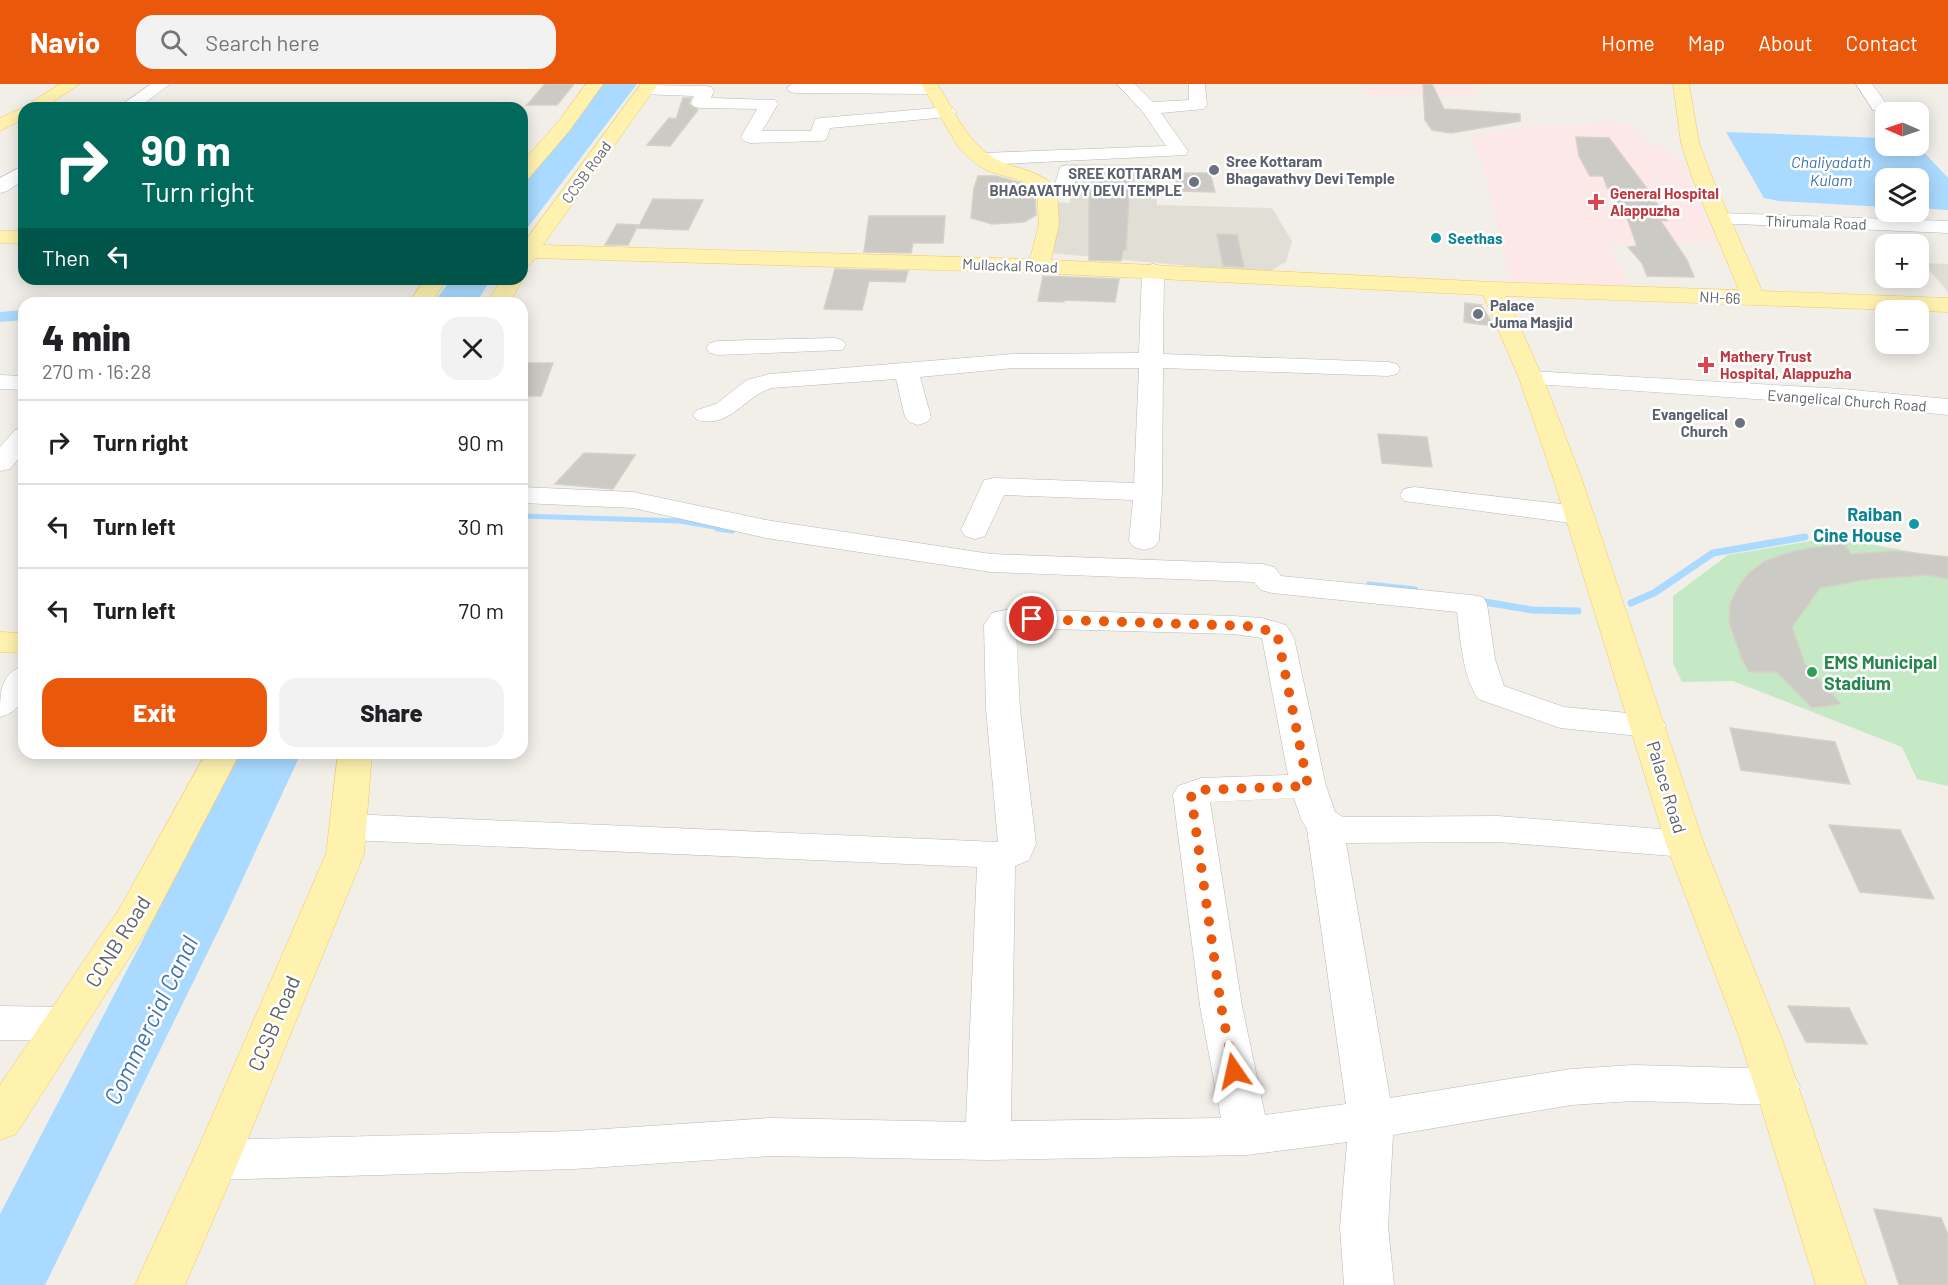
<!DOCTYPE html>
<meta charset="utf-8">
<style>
:root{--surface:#fff;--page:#f2f2f2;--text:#202124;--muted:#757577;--line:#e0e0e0;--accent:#ea580c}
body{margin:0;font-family:Barlow,sans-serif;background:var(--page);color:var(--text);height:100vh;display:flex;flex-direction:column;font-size:22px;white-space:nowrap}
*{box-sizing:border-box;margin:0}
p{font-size:20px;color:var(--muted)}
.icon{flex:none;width:33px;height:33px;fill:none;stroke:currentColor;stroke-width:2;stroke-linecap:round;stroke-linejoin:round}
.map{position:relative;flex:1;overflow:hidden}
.side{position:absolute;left:18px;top:213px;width:510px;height:462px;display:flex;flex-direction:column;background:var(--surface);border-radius:18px;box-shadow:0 3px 15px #0003}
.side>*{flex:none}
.hud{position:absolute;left:18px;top:18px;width:510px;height:183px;border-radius:18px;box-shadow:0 3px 15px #0003;background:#00695c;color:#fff;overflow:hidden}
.needle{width:39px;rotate:272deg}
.buttons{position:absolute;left:1875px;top:18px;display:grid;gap:12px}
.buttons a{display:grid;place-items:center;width:54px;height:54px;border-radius:12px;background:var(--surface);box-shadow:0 3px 15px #0003;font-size:30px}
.pin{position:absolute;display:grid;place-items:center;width:51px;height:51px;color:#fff;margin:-26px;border:3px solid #fff;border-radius:50%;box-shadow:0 2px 6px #0007}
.me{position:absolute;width:66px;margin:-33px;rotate:349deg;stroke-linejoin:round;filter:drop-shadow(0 0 4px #0008)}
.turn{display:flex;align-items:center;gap:21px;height:126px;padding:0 24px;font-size:27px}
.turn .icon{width:78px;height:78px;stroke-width:2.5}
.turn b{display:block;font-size:42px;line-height:51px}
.then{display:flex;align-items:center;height:57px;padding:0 24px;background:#0003;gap:12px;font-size:22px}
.round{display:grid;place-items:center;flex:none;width:63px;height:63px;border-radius:18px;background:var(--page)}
.head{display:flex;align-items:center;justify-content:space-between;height:102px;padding:0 24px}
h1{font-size:36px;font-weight:800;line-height:45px}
.action{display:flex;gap:12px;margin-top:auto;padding:12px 24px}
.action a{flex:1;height:69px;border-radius:18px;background:var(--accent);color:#fff;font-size:24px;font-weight:800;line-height:69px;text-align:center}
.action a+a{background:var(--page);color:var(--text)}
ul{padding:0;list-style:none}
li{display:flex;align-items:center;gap:18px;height:84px;padding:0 24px;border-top:2px solid var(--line)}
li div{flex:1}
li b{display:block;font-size:22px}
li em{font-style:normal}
header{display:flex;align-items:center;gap:36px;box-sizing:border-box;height:84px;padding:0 30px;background:var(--accent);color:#fff}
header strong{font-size:28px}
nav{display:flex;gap:33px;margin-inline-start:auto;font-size:21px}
.search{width:420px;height:54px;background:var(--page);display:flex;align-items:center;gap:15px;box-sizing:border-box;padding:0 21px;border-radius:18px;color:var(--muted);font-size:22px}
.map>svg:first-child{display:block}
.education{fill:#e1ded6}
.medical{fill:#fce8e6}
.green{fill:#c5e8c5}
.water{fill:#aadaff}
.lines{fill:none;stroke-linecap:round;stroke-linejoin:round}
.stream-far1{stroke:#aadaff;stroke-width:5}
.stream{stroke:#aadaff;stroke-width:7}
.canal{fill:#aadaff;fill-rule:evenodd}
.building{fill:#cccac5;stroke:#d6d1c6;stroke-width:1.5}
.minor-casing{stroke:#b5b8bc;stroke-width:1}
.major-casing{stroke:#f2c960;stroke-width:1}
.minor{fill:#fff;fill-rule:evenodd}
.major{fill:#fff2af;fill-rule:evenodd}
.route{stroke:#ea580c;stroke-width:10;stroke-dasharray:0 18}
.worship-dot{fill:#6b7280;stroke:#fff;stroke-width:2}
.health-dot{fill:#e0444e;stroke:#fff;stroke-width:2}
.culture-dot{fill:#0f9aa8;stroke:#fff;stroke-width:2}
.leisure-dot{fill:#2e9e5b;stroke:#fff;stroke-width:2}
.labels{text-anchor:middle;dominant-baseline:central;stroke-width:5;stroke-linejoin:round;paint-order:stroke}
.far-worship-label{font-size:15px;font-weight:bold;fill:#5b616d;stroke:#fff;text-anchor:start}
.far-street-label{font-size:15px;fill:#5f6368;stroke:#fff}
.far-health-label{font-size:15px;font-weight:bold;fill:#be3a42;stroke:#fff;text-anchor:start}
.far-culture-label{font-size:15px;font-weight:bold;fill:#0d838f;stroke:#fff;text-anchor:start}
.far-water-label{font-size:16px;font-style:italic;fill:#4174aa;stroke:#fff}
.culture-label{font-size:18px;font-weight:bold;fill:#0d838f;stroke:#fff;text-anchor:end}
.leisure-label{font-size:18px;font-weight:bold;fill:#27864d;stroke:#fff;text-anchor:start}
.street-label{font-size:18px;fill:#5f6368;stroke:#fff}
.near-street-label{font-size:21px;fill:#5f6368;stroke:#fff}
.near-water-label{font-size:24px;font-style:italic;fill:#4174aa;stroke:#fff}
</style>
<header>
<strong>Navio</strong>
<div class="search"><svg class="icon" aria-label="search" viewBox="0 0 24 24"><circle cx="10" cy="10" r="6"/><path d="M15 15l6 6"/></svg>Search here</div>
<nav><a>Home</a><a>Map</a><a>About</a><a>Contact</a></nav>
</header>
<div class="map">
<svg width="1948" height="1201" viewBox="0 0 1948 1201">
<rect width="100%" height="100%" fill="#f1efe8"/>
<path class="education" d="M1071,80L1155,81L1157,121L1272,124L1292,157L1286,178L1266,189L1050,169L1053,118L1070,119Z
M1923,179L1948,180V208Z"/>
<path class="medical" d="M1362,0H1470L1478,13L1367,12Z
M1603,37L1631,41L1648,58L1668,66L1685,81L1688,94L1703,124L1706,139L1715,150L1720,162L1709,157L1673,160L1608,161L1631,203L1510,197L1483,83L1470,52L1532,42H1565Z"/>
<path class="green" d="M1811,457H1851L1948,474V702L1917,695L1902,663L1733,597L1682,598L1673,579V512L1728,471Z"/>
<path class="water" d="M603,0H637L522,151V102Z
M1726,48L1885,54L1886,62H1918L1948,94V126L1919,124L1918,94H1886L1885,123L1779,117L1764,114Z
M451,195H491L476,219H434Z
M240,669H301L227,829L45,1201H0V1130Z"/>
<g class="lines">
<path class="stream-far1" d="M522,432L680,437L726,445"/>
<path class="stream" d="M718,444L732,446
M1369,501L1415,506
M1479,517L1532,526L1578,527
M1631,519L1654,509L1713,469L1805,453"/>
<path class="canal" d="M24,226V236L0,238V228Z"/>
</g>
<path class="building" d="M545,0H574L557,21H527Z
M1423,0H1432L1444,25L1520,30V37L1451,49L1432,46L1425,36Z
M683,14H691L689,20L698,26L670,62L647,61L669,34L676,35Z
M1576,53L1609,54L1654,114L1667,137L1660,136L1687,176L1694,193L1647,192L1642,179L1628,163L1637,162L1625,128L1607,103L1603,92H1590L1579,72Z
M1174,89H1210L1215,108L1178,107Z
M1092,90L1130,91L1126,166H1123L1121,177L1089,176V118Z
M978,92H996L1021,99L1035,109L1036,131L1024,138L992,140L971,134L974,104Z
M653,115L703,116L688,146L638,144Z
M869,132H945L943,159H913L911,169L864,168Z
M617,140L638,141L628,161H605Z
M1217,150L1237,151L1244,183L1223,182Z
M835,185L908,187L905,198L869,197L862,226L824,225Z
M1043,192L1119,195L1115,218L1064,216V218L1038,217Z
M1465,219L1481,221L1494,242L1464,238Z
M522,279H553L541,312H522Z
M1378,350L1427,353L1432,383L1382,379Z
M584,369L635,371L613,405L555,400Z
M1844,460L1851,470L1896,467L1948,473V495L1928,491L1869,495L1820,504L1792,543L1805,580L1841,620L1812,624L1777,588H1749L1742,575L1729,539L1730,520L1738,503L1749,489L1764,478L1784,470L1809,464Z
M1730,644L1835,658L1850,700L1741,686Z
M1829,741L1900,746L1934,815L1860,808Z
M1788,922L1849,924L1867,960L1806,958Z
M1874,1125L1941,1134L1948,1151V1201H1899Z"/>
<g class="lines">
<g class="minor-casing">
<path id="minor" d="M151,0H170L138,24H117Z
M792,0H932L941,5L938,9L932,10L796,9L790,8L787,4Z
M1117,0H1135L1153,18L1189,16V0H1205L1207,21L1204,25L1161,29L1188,67L1186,71L982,81L975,79L973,75L975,71L982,69L1166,62L1143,28Z
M1856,0H1872L1888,22L1885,26H1873Z
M646,1L705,2L711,3L714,7L711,14L775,16L778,20L762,47H811L815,35L821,34L947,23L953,24L956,28L953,32L947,33L830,44L826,56L820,57L750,59L744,57L741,53L757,25L700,24L694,23L691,19L694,12L640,10L637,6L640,2Z
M24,81V96L7,107L0,109V94Z
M1067,81L1074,83L1077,87L1074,106L1071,110H1040L1037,106L1040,102L1055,100L1060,83Z
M1720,129L1948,137V149L1713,139L1710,135L1713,131Z
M1153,180L1161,182L1164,187L1163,270L1388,278L1397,280L1400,285L1397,290L1388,292L1163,284L1162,408L1159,457L1154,463L1144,466L1134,463L1129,457L1133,416L1004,411L985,452L975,455L965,452L961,446L984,396L994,394L1134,399L1139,284H1013L920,293L931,333L927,338L918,341L909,338L905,333L896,295L772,304C744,312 731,345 697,336L693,331L697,326L716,320L747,296L770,290L1013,270L1139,269L1142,187L1145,182Z
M834,254L842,256L846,261L842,266L718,271L710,269L706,264L710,259L718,257Z
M1531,287L1843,305L1948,315V331L1843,321L1522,299L1519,294L1522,289Z
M0,291L24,292V306L0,305Z
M24,344V368L10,385L0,387V363L15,346Z
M522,403L633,408L766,436L991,470L1263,480L1274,483L1281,492L1472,511L1483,513L1487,520L1495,575L1504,602L1564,623L1649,631L1661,634L1666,642L1661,650L1649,653L1560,644L1478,615C1462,590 1461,557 1457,528L1272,509L1261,506L1254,498L991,488L766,454L633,424L522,419Z
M1414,403L1579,422L1589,425L1593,431L1589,437L1579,440L1404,417L1400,411L1404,405Z
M1010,525L1233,532L1262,534L1286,541L1294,554L1326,702L1335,728L1343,733L1498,732L1685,747L1698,751L1704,760L1698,769L1685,773L1498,758L1346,759L1390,1014L1571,985L1633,981L1778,985L1793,990L1800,1003L1793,1016L1778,1021L1633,1017L1571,1021L1393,1051L1388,1143L1394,1201H1344L1340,1143L1347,1058L1247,1071L988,1076L770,1072L574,1085L216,1096L200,1090L193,1076L200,1062L216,1056L574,1047L770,1034L966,1038L977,783L349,756L336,752L331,743L336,734L349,730L998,758L986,625L984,541L992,529ZM1016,544L1233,550L1262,554L1288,691L1201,694L1178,702L1173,711L1200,922L1221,1034L1011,1037L1015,782L1029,776L1036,760L1020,625ZM1294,714L1301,735L1307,745L1346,1020L1265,1031L1242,922L1210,718Z
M24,582C24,606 28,625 0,633C0,609 0,589 24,582Z
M0,922L64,923L79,928L85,940L79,952L64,957L0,956Z"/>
</g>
<g class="major-casing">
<path id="major" d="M60,0H80L44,24H24V35L0,47V34L24,23Z
M586,0H603L570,46L529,94L522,96V78L558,38Z
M641,0H658L543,161L1030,175L1039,140L1037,108L1022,97L988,87L975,79L959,64L921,0H937C953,24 966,56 991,72C1011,86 1042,84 1057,106L1059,140L1051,176L1492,198L1739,206L1693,96L1681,59L1673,0H1689L1699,59L1713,96L1762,207L1948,214V228L1506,212L1543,294L1581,393L1704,760L1782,955L1866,1201H1816L1740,955L1666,760L1553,393L1519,294L1483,211L1039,189L535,174L530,181L522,182V161Z
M0,147H24V159H0Z
M522,193L523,195L509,219H487L501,195Z
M425,195H447L431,219H409Z
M0,548L24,549V569L0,568Z
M206,669H240L150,841L16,1050L0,1056V1001L121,822Z
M338,669H372L364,770L239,1076L185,1201H135L193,1076L326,770Z"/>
</g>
<use href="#minor" class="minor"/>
<use href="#major" class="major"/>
</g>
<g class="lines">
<path class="route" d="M1032,535L1247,542L1275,548L1278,554L1308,702L1201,706L1195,707L1191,711L1221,922L1234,987"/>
</g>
<g class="worship-dot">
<circle cx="1214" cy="86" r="6"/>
<circle cx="1194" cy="98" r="6"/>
<circle cx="1478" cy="230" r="6"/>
<circle cx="1740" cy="339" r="6"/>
</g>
<g class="health-dot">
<path d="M1593 109h6v6h6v6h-6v6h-6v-6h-6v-6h6z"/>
<path d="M1703 272h6v6h6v6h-6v6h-6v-6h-6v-6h6z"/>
</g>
<g class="culture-dot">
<circle cx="1436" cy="154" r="6"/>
<circle cx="1914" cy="440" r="6"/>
</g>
<circle class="leisure-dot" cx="1812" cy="588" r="6"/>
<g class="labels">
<g class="far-worship-label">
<text x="1226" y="77">Sree Kottaram<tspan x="1226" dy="17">Bhagavathvy Devi Temple</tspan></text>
<text x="1182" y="89" text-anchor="end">SREE KOTTARAM<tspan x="1182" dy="17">BHAGAVATHVY DEVI TEMPLE</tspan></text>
<text x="1490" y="221">Palace<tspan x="1490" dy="17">Juma Masjid</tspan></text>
<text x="1728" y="330" text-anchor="end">Evangelical<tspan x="1728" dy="17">Church</tspan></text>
</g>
<g class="far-street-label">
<text transform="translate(586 88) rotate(-54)">CCSB Road</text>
<text transform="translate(1816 138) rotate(2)">Thirumala Road</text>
<text transform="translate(1010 181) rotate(2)">Mullackal Road</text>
<text transform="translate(1720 213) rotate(3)">NH-66</text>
<text transform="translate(1847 316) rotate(4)">Evangelical Church Road</text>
</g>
<g class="far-health-label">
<text x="1610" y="109">General Hospital<tspan x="1610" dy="17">Alappuzha</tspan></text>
<text x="1720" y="272">Mathery Trust<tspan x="1720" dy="17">Hospital, Alappuzha</tspan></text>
</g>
<g class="far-culture-label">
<text x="1448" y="154">Seethas</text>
</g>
<g class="far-water-label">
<text x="1831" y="77">Chaliyadath<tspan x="1831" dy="18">Kulam</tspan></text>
</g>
<g class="culture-label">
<text x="1902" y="430">Raiban<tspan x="1902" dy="21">Cine House</tspan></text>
</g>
<g class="leisure-label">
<text x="1824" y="578">EMS Municipal<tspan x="1824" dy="21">Stadium</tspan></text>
</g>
<g class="street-label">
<text transform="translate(1667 703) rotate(73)">Palace Road</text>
</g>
<g class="near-street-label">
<text transform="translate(117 857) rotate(-58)">CCNB Road</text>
<text transform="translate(273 939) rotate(-67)">CCSB Road</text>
</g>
<g class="near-water-label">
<text transform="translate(150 936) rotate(-64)">Commercial Canal</text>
</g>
</g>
</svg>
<div class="buttons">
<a><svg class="needle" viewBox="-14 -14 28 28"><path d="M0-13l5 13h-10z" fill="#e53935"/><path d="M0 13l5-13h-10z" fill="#757577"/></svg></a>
<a><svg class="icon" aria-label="layers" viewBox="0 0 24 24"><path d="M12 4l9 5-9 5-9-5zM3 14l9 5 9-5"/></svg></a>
<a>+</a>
<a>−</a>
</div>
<div class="pin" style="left:1032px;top:535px;background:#d93025"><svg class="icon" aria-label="arrive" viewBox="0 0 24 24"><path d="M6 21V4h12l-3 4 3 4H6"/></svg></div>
<svg class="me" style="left:1234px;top:987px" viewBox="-20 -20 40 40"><path d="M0-17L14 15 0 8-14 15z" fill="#ea580c" stroke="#fff" stroke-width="4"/></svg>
<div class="hud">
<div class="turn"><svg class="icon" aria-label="right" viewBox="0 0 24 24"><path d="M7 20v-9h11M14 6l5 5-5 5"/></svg><div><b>90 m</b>Turn right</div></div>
<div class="then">Then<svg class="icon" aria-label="left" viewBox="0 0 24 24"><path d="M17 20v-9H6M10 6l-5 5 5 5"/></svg></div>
</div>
<section class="side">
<div class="head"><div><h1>4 min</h1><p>270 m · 16:28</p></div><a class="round"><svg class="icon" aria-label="close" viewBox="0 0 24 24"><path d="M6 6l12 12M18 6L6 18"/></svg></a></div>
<ul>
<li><svg class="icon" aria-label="right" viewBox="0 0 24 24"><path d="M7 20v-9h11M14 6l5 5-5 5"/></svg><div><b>Turn right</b></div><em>90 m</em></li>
<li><svg class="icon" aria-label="left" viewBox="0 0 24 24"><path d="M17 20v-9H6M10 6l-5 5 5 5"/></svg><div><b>Turn left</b></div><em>30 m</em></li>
<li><svg class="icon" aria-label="left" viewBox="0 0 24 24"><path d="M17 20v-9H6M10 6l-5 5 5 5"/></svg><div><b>Turn left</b></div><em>70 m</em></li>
</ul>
<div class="action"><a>Exit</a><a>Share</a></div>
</section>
</div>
